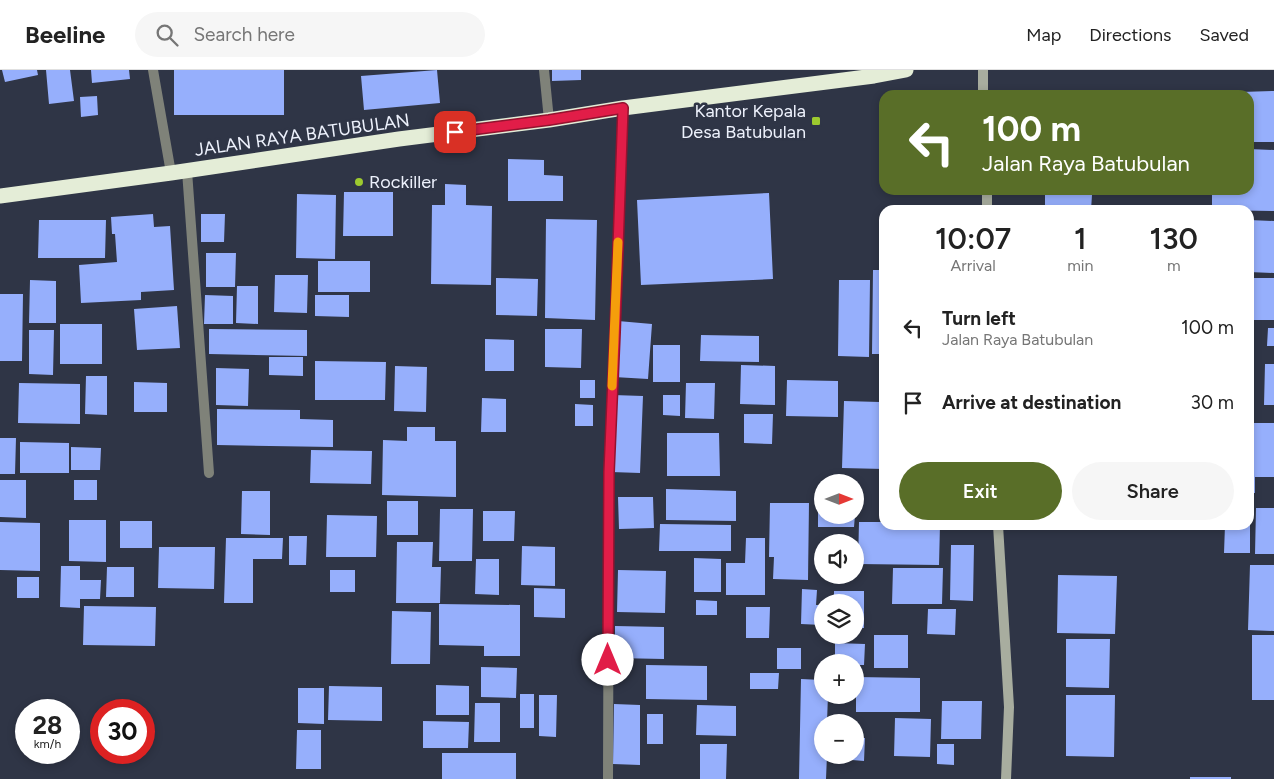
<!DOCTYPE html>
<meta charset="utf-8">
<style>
:root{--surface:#fff;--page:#f6f6f6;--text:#222;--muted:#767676;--line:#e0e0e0;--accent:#596e28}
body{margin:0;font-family:Figtree,sans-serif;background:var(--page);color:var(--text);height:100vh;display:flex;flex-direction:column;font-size:19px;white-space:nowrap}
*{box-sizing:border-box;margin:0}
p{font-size:16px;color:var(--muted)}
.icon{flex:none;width:28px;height:28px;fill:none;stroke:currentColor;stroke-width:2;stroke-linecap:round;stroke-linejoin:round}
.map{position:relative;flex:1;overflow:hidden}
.sheet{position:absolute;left:879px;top:135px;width:375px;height:325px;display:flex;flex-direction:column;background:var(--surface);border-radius:15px;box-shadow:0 2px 8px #0003}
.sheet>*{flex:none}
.hud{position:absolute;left:879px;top:20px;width:375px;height:105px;border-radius:15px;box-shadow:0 2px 8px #0003;background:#596e28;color:#fff;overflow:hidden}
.needle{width:32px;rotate:90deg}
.buttons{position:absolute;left:814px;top:404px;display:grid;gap:10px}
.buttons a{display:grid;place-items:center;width:50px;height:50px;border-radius:50%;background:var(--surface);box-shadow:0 2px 8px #0003;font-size:25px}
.speed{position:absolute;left:15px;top:629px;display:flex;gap:10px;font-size:25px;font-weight:700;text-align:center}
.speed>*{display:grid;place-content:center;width:65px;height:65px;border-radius:50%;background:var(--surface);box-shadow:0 2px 8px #0003;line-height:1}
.speed small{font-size:12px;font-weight:400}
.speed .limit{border:8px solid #d22;background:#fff;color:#111}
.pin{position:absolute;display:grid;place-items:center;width:42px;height:42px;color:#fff;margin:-21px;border-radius:10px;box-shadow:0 2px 8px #0006}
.me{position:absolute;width:55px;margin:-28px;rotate:0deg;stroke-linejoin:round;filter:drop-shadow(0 0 4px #0008)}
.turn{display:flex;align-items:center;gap:18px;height:105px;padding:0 20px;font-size:22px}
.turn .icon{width:65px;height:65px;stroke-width:2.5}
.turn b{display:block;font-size:35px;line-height:42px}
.eta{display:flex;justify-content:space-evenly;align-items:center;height:85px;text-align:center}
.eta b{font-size:30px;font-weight:600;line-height:35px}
.button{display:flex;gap:10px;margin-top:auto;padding:10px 20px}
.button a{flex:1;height:58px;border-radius:30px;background:var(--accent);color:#fff;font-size:20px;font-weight:600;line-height:58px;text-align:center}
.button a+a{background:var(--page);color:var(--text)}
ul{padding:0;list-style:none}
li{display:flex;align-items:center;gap:15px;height:75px;padding:0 20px}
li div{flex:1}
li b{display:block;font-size:19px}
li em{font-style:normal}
header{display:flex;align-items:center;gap:30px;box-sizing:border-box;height:70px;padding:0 25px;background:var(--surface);border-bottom:1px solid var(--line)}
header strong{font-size:24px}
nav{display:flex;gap:28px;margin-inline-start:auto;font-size:18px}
.search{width:350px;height:45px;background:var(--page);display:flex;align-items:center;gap:12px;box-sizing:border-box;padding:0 18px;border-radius:28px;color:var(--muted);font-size:19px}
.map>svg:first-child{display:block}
.building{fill:#96affc}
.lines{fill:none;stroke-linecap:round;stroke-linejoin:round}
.street{stroke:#7f8279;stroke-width:10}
.secondary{stroke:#a8ad9f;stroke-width:10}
.highway{stroke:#e4edd7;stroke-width:15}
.route-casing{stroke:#92132f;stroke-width:12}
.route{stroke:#e11d48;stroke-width:9}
.slow{stroke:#f59e0b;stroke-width:9}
.poi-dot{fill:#9dca2f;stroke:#2f3546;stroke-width:2}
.labels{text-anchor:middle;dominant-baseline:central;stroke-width:5;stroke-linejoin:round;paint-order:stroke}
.poi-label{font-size:18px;fill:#edf1fc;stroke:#2f3546;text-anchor:end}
.street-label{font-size:18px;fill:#edf1fc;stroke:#2f3546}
</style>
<header>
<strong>Beeline</strong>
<div class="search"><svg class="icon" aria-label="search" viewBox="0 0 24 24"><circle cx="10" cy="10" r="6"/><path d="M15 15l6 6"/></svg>Search here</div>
<nav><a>Map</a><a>Directions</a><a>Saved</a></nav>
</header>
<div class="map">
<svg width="1274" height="709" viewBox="0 0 1274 709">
<rect width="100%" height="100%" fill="#2f3546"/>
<path class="building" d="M2,0H37L38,5L5,12Z
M46,0H70L74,31L49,34Z
M91,0H129L130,9L92,13Z
M174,0H284V45H174Z
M437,0L440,33L364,40L361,6Z
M552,0H581V10L552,11Z
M1015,20H1040V25H1016Z
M1274,21V72H1249V25H1241V22Z
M97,26L98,45L81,47L80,27Z
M1249,79L1274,80V141L1212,140V120H1249Z
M508,89L544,90V105L563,106V131H508Z
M445,114L466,115V135L492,136L491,215L431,214L432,135H445Z
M344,122H393V166H343Z
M769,123L773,209L641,215L637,130Z
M297,124L336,125L335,189L296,188Z
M1045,125H1092L1091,140H1045Z
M153,144L154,157L170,156L174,220L141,222V230L81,233L79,195L117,192L115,164H112L111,147Z
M201,144H225L224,172H201Z
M546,149L597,150L595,250L545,248Z
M39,150H106L105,188H38Z
M1249,150L1274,151V203L1249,202Z
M206,183H236L235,217H206Z
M318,191H370V222H318Z
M873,200H884V284H872Z
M275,205H308L307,243L274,242Z
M496,208L538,209L537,246L496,245Z
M1253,208H1274V250H1253Z
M30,210L56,211V253H29Z
M839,210H870L869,287L838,286Z
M237,216H258V254L236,253Z
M0,224H23L22,291H0Z
M205,225L233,226V254H204Z
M315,225H349V247L315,246Z
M177,236L180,278L137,280L134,239Z
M618,251L652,254L648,309L614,307Z
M60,254H102V294H60Z
M1268,258H1274V276H1267Z
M209,259L307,260V286L209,284Z
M545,259H582L581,298L545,297Z
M29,260H54L53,305L29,304Z
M701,265L759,266V292L700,291Z
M485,269L514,270V301H485Z
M653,275H680V312H653Z
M269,287H303V306L269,305Z
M881,290H884V399L842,398L844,331L880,332Z
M315,291L386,292L385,330H315Z
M1265,294H1274V335H1264Z
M741,295L775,296V335L740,334Z
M395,296L427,297L426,342L394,341Z
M216,298L249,299L248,336L216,335Z
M86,306H107V345L85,344Z
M580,310H595V328H580Z
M787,310L838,311V347L786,346Z
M134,312L167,313V342H134Z
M19,313L80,314V354L18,353Z
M686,313H715L714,349L685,348Z
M613,325L643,326L640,403L611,402Z
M663,325H680V346L663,345Z
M482,328L506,329V362H481Z
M575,334L593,335V356H575Z
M217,339L300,340V349L333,350V377L217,375Z
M744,344H773L772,374L744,373Z
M1249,353H1274V407H1255V423H1249Z
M407,357H435V371H456V427L382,425L383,370L407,371Z
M667,363H719L720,406H667Z
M0,368H16L15,404H0Z
M20,372L69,373V403H20Z
M71,377L101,378L100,400H71Z
M311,380L372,381L371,414L310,413Z
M0,410H26V448L0,447Z
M74,410H97V430H74Z
M818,415H822V445H855L854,457H818Z
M666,419L736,421V451L666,450Z
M242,421H270V465L241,464Z
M618,427H653L654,458L619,459Z
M387,431H418V465H387Z
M770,433H809L808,510L773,509L774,487H769Z
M1256,438H1274V484H1255Z
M440,439H473L472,491H439Z
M483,441H515L514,471H483Z
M327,445L377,446L376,487H326Z
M69,450H106V492L69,491Z
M120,451H152V478H120Z
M0,452L40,453V501L0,500Z
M859,452H884V455H940L939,495L858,494Z
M660,454L731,455V481H659Z
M1225,455H1250V483H1224Z
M289,466H307L306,495H289Z
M226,468H283L282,489H253V533H224Z
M746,468H765V525H726V493H745Z
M397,472H433L432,497H441L440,533H396Z
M951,475H974L973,531L950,530Z
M522,476L555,477V516L521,515Z
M159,477H215L214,519L158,518Z
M694,488L721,489V522H694Z
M476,489H499V525L475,524Z
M1250,495H1274V561L1248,560Z
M61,496H80V510H101L100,529H80V538L60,537Z
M107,497H134V527H106Z
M893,498H943L942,534H892Z
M330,500H355V522H330Z
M618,500L666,501L665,543L617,542Z
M1058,505L1117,506L1115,564L1057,563Z
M17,507H39V528H17Z
M534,518L565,519V548L534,547Z
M802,519L817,520L816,535H822V555L801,554Z
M834,521H864V558H855V532H834Z
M696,530L717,531V545H696Z
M439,534L520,535V586H484V576L439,575Z
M84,536L156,537L155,576L83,575Z
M746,537H770L769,568H746Z
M928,539H956L955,565L927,564Z
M392,541L431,542L430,594H391Z
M615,556L664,557V589L615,588Z
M874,565H908V598H874Z
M1252,565H1274V630H1252Z
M1066,569H1110L1109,618L1066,617Z
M835,573L865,574L864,595H855V592H835Z
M777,578H801V599H777Z
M646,595L707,596V630L646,629Z
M481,597L517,598L516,628L481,627Z
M750,603H779L778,619H750Z
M856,607L920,608V642H856Z
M801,609L822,610V625H828L827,652H822V685H827L826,709H799Z
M436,615L469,616V645H436Z
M329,616L382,617V651L328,650Z
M298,618H324V654L298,653Z
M520,624H534V658H520Z
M539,625H557L556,667L539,666Z
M1066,625H1115L1114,687L1066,686Z
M942,631H982L981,669H941Z
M475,633H500V672H474Z
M614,634L640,635V695L613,694Z
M697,635L736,636V666L696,665Z
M647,644H663V674H647Z
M895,648L931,649L930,687L894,686Z
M423,651L469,652L468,678H423Z
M297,660H321V699H296Z
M855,668H865L864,691L852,690V685H855Z
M700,674H727L726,709H700Z
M937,674H954V695L937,694Z
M442,683H516V709H442Z
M1190,707H1231V709H1190Z"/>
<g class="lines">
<path class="street" d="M153,0L171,103
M544,0L549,50
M187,101L209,403
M608,709L609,402L615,262L623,38"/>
<path class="secondary" d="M983,0V25
M987,120V140
M998,455L1009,637L1006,709"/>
<path class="highway" d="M0,126L171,103L399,69L549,50L623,38L874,6L906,0"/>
</g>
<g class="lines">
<g class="route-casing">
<path id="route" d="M455,62L549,50L623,38L615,262L609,402L608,590"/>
</g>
<use href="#route" class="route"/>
<path class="slow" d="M612,316L618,172"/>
</g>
<g class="poi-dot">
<rect x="811" y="46" width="10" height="10" rx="2.5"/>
<circle cx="359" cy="112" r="5"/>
</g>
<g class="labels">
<g class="poi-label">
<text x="806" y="41">Kantor Kepala<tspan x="806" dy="21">Desa Batubulan</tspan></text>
<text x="369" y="112" text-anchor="start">Rockiller</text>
</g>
<g class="street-label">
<text transform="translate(302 65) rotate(-8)">JALAN RAYA BATUBULAN</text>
</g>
</g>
</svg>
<div class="buttons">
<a><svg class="needle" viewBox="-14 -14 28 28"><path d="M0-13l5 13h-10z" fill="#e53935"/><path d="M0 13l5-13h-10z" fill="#767676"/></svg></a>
<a><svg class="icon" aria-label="sound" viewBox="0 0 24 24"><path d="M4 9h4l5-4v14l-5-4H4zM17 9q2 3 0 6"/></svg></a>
<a><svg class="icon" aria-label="layers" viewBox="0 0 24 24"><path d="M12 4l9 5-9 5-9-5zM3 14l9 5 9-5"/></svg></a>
<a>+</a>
<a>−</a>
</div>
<div class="speed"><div>28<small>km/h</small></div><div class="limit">30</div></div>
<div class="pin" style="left:455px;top:62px;background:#d93025"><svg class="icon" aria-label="arrive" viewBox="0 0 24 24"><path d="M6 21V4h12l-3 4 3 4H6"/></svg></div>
<svg class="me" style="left:608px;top:590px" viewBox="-20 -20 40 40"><circle r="19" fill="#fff"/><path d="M0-13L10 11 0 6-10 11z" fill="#e11d48"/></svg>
<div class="hud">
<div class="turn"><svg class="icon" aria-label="left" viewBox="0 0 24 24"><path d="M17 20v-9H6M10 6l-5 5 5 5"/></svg><div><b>100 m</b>Jalan Raya Batubulan</div></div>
</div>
<section class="sheet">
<div class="eta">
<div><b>10:07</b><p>Arrival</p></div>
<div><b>1</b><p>min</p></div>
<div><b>130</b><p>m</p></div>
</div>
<ul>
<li><svg class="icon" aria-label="left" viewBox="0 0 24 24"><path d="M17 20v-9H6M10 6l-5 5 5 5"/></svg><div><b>Turn left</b><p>Jalan Raya Batubulan</p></div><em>100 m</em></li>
<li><svg class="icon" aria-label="arrive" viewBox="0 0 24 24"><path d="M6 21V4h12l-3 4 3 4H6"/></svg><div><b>Arrive at destination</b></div><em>30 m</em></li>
</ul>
<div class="button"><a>Exit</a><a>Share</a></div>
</section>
</div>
